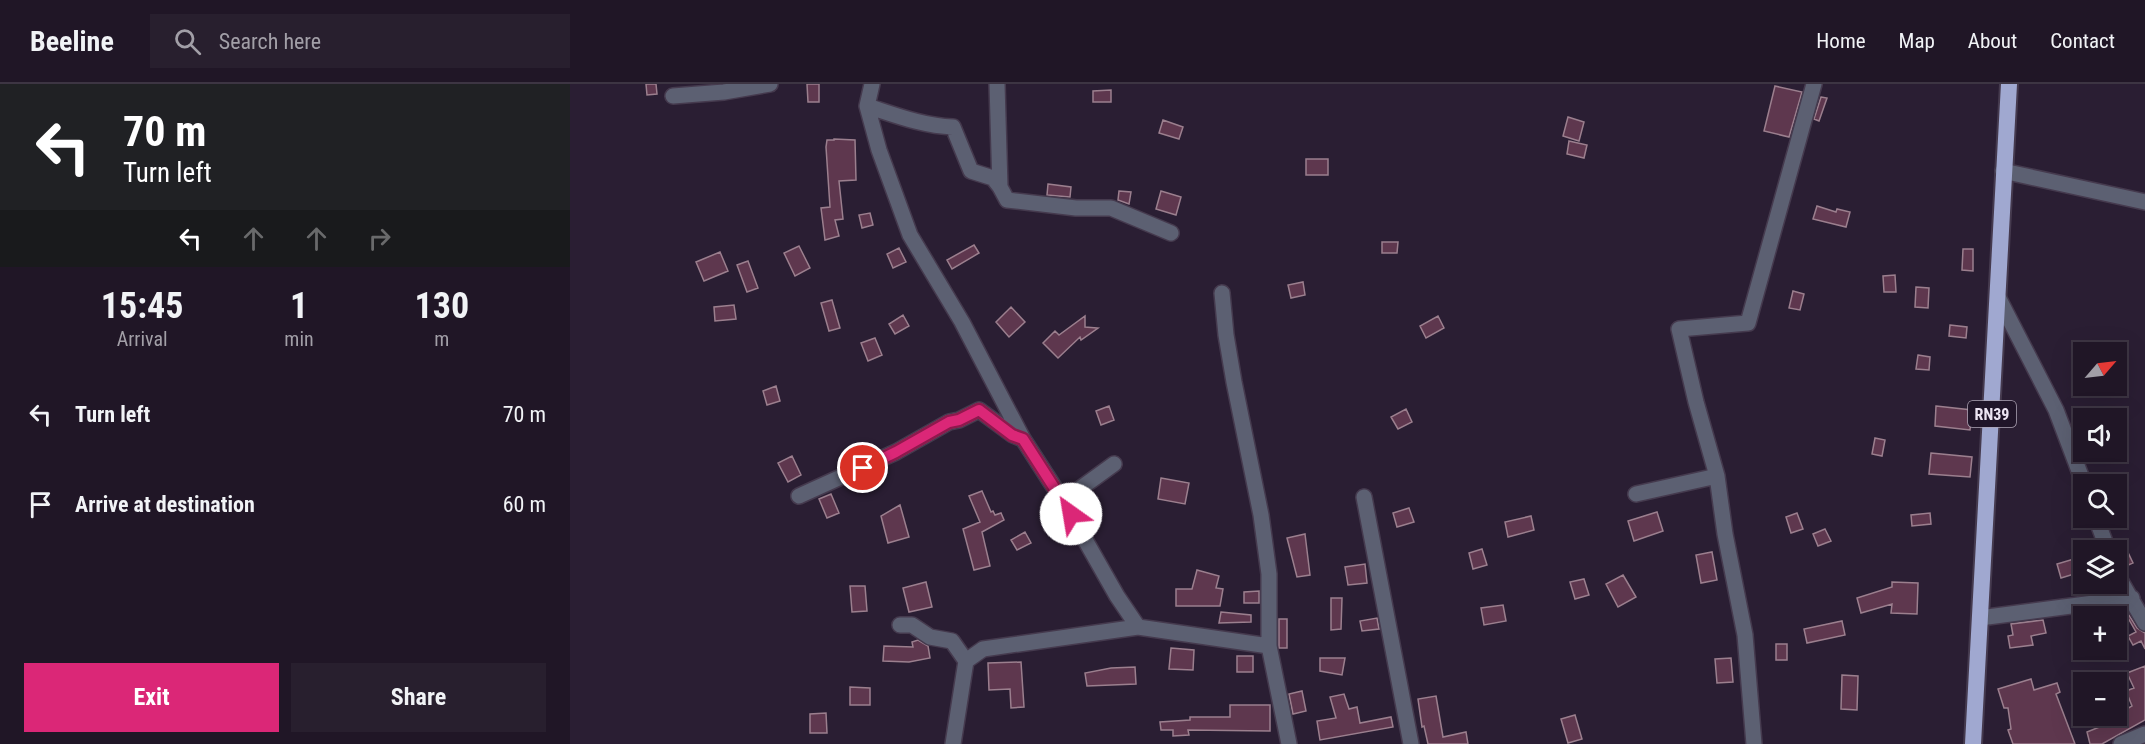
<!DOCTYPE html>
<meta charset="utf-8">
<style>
:root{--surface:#201626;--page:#281f2e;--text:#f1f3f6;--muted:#a29fa7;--line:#3d3543;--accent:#db2777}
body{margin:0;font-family:"Roboto Condensed",sans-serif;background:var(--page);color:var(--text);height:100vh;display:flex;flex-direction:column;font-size:22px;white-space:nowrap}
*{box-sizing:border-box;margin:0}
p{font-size:20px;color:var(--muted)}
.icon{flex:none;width:33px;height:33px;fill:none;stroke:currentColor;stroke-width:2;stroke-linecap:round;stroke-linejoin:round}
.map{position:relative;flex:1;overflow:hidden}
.details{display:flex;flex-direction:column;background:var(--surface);width:570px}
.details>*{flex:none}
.hud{background:#202124;color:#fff;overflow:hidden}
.needle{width:39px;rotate:62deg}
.buttons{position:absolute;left:1503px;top:258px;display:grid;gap:12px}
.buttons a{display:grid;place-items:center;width:54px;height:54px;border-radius:0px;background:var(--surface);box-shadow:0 6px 24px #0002,0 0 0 2px var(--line);font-size:30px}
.pin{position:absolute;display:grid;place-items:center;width:51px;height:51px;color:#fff;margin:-26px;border:3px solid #fff;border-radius:50%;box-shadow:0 2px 6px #0007}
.me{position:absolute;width:66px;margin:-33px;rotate:328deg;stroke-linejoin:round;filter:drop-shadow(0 0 4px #0008)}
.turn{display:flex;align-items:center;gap:21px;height:126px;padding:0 24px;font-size:27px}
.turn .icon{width:78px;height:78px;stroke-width:2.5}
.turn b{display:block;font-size:42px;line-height:51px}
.lanes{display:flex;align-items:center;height:57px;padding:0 24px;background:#0003;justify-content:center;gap:30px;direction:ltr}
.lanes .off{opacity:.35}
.eta{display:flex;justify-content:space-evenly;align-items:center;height:102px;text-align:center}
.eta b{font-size:36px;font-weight:700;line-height:42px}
.action{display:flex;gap:12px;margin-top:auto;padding:12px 24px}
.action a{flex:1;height:69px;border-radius:0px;background:var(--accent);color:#fff;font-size:24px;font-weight:700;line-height:69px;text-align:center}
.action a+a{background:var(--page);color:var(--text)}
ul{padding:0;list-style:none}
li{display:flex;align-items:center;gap:18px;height:90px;padding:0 24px}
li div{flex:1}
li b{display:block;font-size:22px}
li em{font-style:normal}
header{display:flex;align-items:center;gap:36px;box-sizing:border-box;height:84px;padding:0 30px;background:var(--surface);border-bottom:2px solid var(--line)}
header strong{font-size:28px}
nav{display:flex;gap:33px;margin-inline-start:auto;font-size:21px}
.search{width:420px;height:54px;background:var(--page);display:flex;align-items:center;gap:15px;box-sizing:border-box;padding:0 21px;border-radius:0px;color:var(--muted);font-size:22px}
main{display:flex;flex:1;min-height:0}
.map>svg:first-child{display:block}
.building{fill:#5e374e;stroke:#9b7f8e;stroke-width:1.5}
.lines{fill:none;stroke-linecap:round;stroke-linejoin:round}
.minor-casing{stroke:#453a4e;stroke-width:18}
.trunk-casing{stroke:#453a4e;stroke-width:20}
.minor{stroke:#5c6072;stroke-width:15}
.trunk{stroke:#a0a8d0;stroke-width:16}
.route-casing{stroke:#8e194d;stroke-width:15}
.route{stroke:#db2777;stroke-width:10}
.labels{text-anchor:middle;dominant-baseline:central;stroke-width:4.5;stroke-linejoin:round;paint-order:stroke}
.shield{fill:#201529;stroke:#afa6b6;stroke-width:1.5}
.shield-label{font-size:16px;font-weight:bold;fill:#ece4f2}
</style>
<header>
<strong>Beeline</strong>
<div class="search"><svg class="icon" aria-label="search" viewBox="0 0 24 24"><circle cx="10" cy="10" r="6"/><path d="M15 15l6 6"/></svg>Search here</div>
<nav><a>Home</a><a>Map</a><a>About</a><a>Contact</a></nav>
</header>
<main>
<section class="details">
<div class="hud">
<div class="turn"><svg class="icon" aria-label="left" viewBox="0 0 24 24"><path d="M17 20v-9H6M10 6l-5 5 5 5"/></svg><div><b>70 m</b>Turn left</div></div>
<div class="lanes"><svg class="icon" aria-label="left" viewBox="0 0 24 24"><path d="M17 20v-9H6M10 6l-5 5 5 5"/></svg><svg class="icon off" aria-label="ahead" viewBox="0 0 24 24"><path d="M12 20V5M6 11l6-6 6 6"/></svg><svg class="icon off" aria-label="ahead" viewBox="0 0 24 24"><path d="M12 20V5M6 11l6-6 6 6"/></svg><svg class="icon off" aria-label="right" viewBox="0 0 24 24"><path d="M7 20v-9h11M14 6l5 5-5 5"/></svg></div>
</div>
<div class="eta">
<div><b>15:45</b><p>Arrival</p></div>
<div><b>1</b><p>min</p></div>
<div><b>130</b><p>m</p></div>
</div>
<ul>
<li><svg class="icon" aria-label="left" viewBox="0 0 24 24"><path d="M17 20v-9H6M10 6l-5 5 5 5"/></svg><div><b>Turn left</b></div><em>70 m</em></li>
<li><svg class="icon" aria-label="arrive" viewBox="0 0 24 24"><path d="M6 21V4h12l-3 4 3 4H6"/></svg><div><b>Arrive at destination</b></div><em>60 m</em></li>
</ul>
<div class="action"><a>Exit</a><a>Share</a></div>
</section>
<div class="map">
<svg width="1575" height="660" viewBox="0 0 1575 660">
<rect width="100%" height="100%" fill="#2a1e33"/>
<path class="building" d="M76,0H86L87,10L77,11Z
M237,0H249V18H238Z
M1205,2L1232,8L1219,53L1194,47Z
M541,6V18H523V7Z
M1251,13L1257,14L1249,37L1244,35Z
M998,33L1014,38L1009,57L993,52Z
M593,36L613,43L609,55L589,49Z
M264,55L285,56L286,96L269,97L273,135L265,136L269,152L255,156L251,124L260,123L256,63L257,56H264Z
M999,57L1017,61L1014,74L997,70Z
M736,75H758V91H736Z
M478,100L501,103L500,113L477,111Z
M549,107L561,108L559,120L548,116Z
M591,107L611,113L606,131L586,125Z
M1247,122L1266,128L1267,125L1280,128L1276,143L1243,135Z
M300,129L303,141L292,144L289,131Z
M812,158H828L827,169H812Z
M404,161L409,169L382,185L377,176Z
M229,162L240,184L225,192L214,169Z
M329,164L336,178L323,184L317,170Z
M1393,165H1403V187L1392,186Z
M150,168L158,187L134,197L126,178Z
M178,177L188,204L177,208L167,181Z
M1325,191L1326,208H1314L1313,192Z
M733,198L735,211L721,214L718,201Z
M1346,203L1359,204L1358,224L1345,223Z
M1223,207L1234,210L1230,226L1219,224Z
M262,216L270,244L259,247L251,219Z
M164,221L166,235L145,237L144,223Z
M441,223L455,238L439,253L426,238Z
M333,231L339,242L325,250L319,240Z
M515,232V243L528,244L511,256L510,253L488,274L473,259L485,247L489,251Z
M868,232L874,244L856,254L850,242Z
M1380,241L1397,243L1396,254L1379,252Z
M305,254L312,271L298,277L291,259Z
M1348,271L1360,273L1359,286L1346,285Z
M206,302L210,317L197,321L193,307Z
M539,322L544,336L531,341L526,327Z
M1366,322L1402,326L1400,346L1365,342Z
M836,325L842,338L828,345L821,333Z
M1305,354L1315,356L1312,372L1302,370Z
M1361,369L1402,373L1400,393L1359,390Z
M222,372L231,391L218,398L208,379Z
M591,394L619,399L615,420L588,415Z
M412,407L421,428L423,427L425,431L431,429L434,436L412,448L420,482L404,486L393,445L410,438L399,412Z
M261,410L269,429L257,434L249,415Z
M330,421L339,453L318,459L311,432Z
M839,424L844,438L827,443L823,429Z
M1087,428L1093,447L1064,457L1058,437Z
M1227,429L1233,445L1221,449L1216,433Z
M1360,429L1361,440L1342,442L1341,431Z
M961,432L964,446L938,453L935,438Z
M1255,445L1261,457L1248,462L1243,450Z
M455,448L461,459L447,466L441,456Z
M735,450L740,491L727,493L717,454Z
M1552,456L1563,479L1554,483L1547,469L1546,459Z
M912,465L917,481L903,485L899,469Z
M1142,468L1147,496L1131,499L1126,471Z
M1514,472V487L1491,494L1487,480Z
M795,480L797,499L778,501L775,483Z
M627,486L649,492L646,504L653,505L650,522H606V505H622Z
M1053,491L1066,513L1048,523L1036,500Z
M1014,495L1019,511L1005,515L1000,498Z
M356,498L362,523L339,528L333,504Z
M1322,498L1348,499L1347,530L1321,529L1322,520L1291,529L1287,514L1322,503Z
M280,502H295L297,527L282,528Z
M689,507V519H674V508Z
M761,514H772L771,545L761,546Z
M933,521L936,537L914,541L911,524Z
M1553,525H1555L1567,544L1575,549V565L1571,557L1563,561L1558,552L1566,548Z
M651,528L681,531V538L649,539Z
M807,534L809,545L792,547L790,537Z
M709,535H717V564H709Z
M1473,536L1476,549L1461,552L1463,561L1440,564L1438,552L1443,551L1441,540Z
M1272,537L1275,551L1237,559L1234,545Z
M348,556L358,562L360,574L339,578L313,577L314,562L343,563L342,558Z
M1206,560H1217V576H1206Z
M601,564L624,566L623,586L599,585Z
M667,572H683V588H667Z
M750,574H775L772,591L750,587Z
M1161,574L1163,598L1147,599L1145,575Z
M451,578L454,623L441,624L440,605L419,606L418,579Z
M1575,582V636L1532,660H1520L1517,648L1537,640L1535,638L1562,622L1556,607L1564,604L1557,589Z
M565,583L566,600L517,602L515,589L541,584Z
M1272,591L1288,592L1287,626L1271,625Z
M1461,595L1464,606L1487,599L1490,608L1486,610L1505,660H1443L1438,646L1441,645L1438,624H1434L1428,605Z
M280,603L300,604V621H280Z
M732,607L736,627L723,630L719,610Z
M774,610L779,625L787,623L790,639L821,633L823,643L750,656L747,637L766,634L760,613Z
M866,612L873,653L896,648L898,660H858L854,642L852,643L848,615Z
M660,621H700V647L618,646L619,651L603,652V646H591L590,638L620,636V633H660Z
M256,629L257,649H240V630Z
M1005,631L1012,655L998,659L991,635Z"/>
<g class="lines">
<g class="minor-casing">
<path id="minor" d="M302,0L297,22L309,66L340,151L392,238L453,355L493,417L547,512L568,543L699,562
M427,0L430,103L437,116L506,124H541L601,149
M103,12L154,8L200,0
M297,22C325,31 353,42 383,43L401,87L423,94L430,103
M1433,87L1575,118
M652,209L656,251L664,298L691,431L699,490V562L719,660
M1428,213L1486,326L1514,400
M1066,410L1147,392
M229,412L326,368L379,338L389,336L409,326L443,351L453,355
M794,413L841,660
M493,417L544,380
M1526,434L1538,466
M1546,489L1575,539
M1410,534L1562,514
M330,541H342L360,553L382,557L396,577L413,565L568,543
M383,660L396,577
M1184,660L1175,551L1155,450L1147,392L1126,318L1109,245L1178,239L1244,0
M1551,660L1575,650"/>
</g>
<g class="trunk-casing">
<path id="trunk" d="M1403,660L1439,0"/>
</g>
<use href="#minor" class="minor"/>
<use href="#trunk" class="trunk"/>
</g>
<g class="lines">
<g class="route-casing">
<path id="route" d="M293,384L326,368L379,338L389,336L409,326L442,351L453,355L501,430"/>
</g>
<use href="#route" class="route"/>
</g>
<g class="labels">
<rect class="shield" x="1398" y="317" width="48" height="26" rx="4.5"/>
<g class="shield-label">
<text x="1422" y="330">RN39</text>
</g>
</g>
</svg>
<div class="buttons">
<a><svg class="needle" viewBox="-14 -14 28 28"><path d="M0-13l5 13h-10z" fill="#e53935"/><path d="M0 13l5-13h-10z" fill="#a29fa7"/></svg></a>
<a><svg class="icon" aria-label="sound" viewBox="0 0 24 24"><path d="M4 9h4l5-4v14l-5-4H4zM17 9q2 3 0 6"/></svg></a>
<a><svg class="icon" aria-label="search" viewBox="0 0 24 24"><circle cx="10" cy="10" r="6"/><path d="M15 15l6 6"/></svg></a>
<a><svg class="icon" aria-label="layers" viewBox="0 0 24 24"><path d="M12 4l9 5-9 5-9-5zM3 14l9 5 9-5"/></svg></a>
<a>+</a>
<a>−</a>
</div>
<div class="pin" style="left:293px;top:384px;background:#d93025"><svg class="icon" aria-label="arrive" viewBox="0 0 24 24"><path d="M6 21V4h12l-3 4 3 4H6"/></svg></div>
<svg class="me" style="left:501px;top:430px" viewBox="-20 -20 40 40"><circle r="19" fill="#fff"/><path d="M0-13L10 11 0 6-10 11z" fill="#db2777"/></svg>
</div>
</main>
